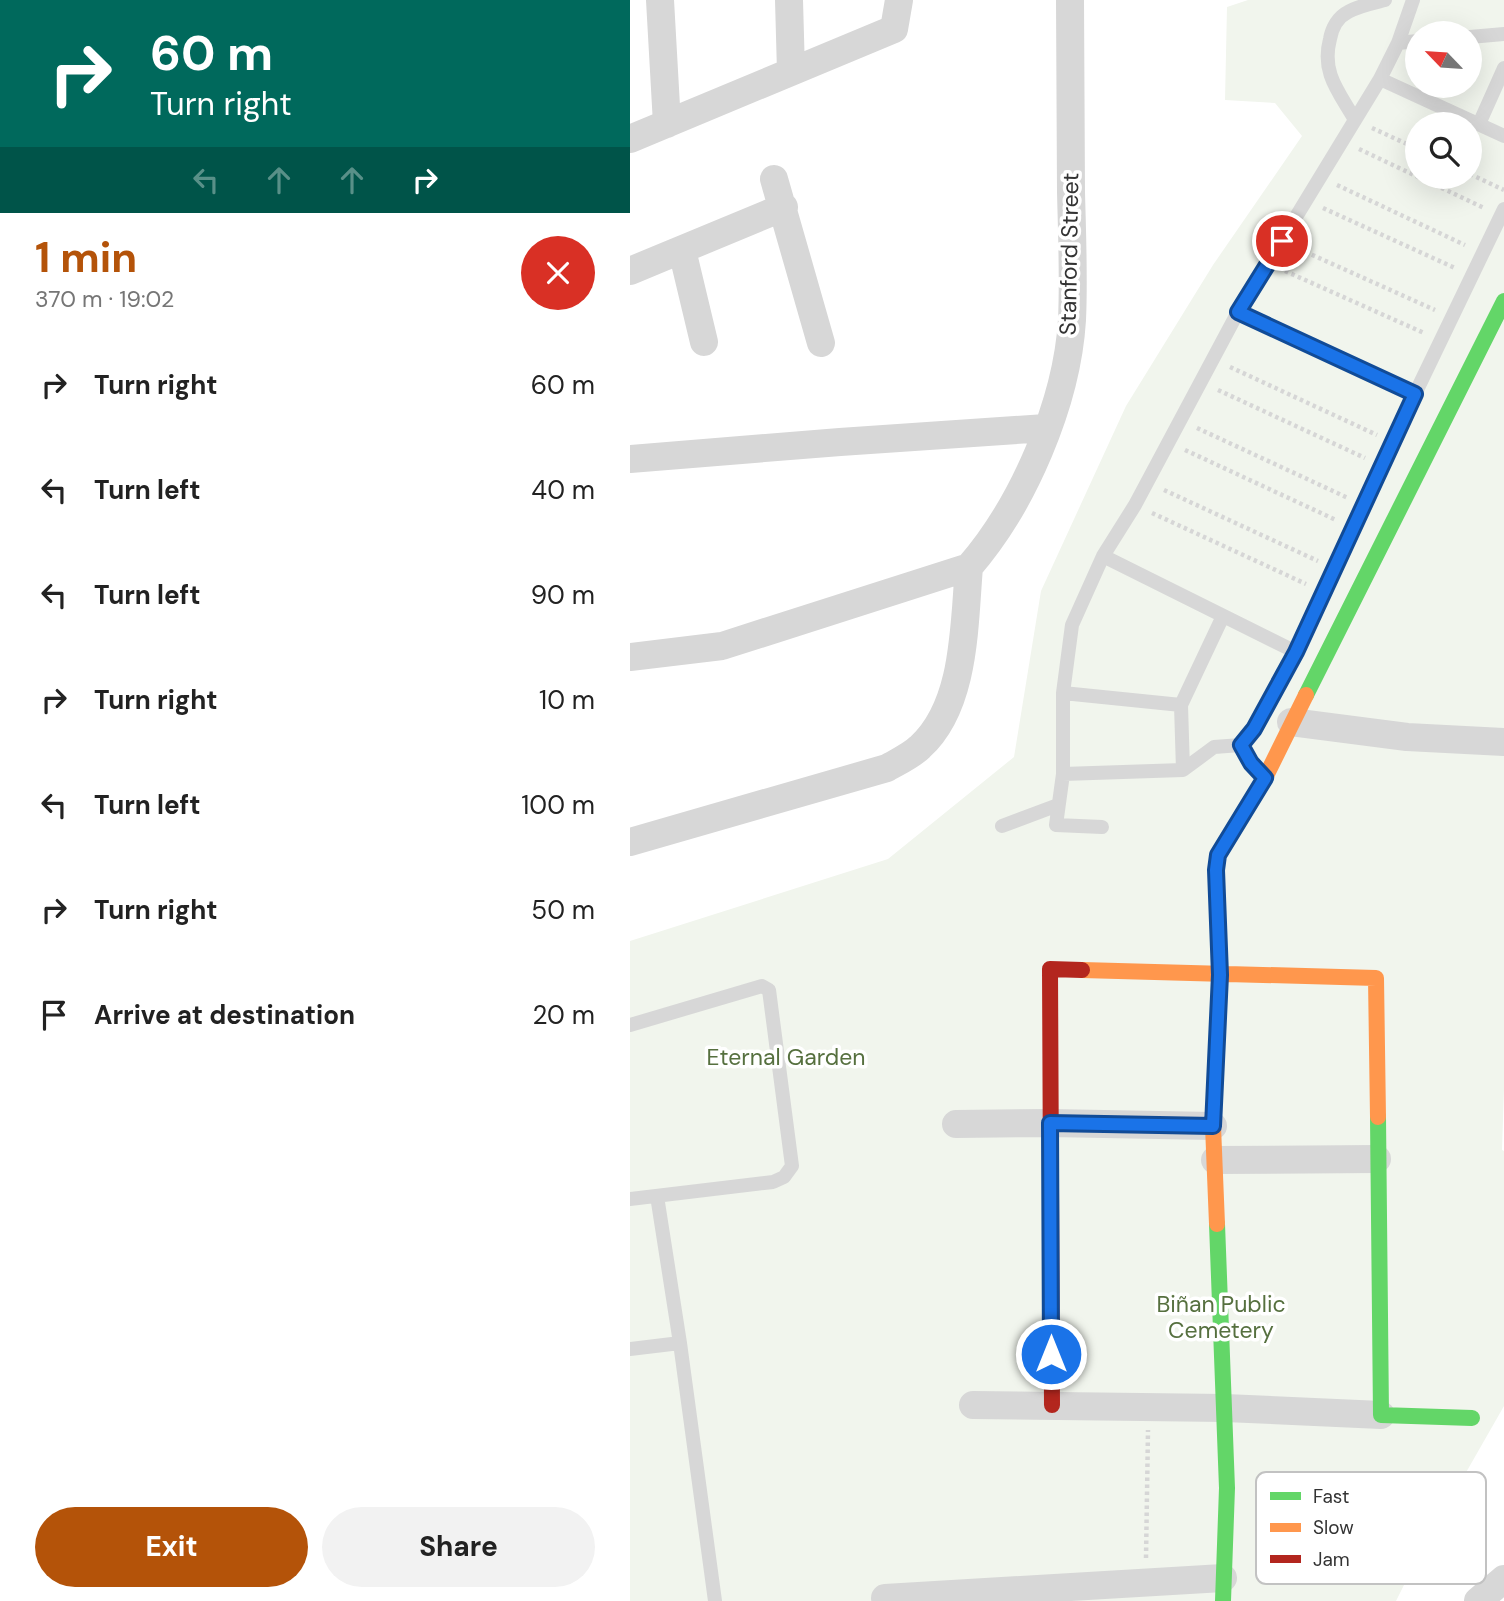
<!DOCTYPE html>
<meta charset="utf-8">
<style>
:root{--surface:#fff;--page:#f2f2f2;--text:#222;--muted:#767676;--accent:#b45309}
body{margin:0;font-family:"DM Sans",sans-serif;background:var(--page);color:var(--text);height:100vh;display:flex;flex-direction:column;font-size:26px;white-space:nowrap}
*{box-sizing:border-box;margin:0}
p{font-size:23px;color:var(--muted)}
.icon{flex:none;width:38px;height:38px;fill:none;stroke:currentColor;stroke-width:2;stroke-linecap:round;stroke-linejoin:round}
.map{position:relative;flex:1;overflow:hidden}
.details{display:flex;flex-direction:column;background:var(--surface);width:630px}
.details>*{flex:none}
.guide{background:#00695c;color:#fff;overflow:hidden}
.needle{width:46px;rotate:295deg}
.fabs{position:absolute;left:775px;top:21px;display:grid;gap:14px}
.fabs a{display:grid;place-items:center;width:77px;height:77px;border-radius:50%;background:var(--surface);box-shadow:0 7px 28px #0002;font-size:35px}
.pin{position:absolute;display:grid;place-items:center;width:60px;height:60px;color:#fff;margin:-30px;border:4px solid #fff;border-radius:50%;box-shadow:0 2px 7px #0007}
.me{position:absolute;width:77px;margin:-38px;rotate:0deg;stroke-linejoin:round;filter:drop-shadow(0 0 5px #0008)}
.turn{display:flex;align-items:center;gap:24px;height:147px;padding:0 35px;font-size:32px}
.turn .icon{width:91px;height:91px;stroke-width:2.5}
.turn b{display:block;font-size:49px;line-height:60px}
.lanes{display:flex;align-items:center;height:66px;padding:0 35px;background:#0003;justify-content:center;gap:35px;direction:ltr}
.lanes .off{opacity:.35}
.round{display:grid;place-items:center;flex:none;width:74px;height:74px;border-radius:37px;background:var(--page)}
.head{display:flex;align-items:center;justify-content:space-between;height:119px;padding:0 35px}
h1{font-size:42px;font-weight:700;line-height:52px;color:var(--accent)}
.action{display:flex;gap:14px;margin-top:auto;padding:14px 35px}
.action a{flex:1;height:80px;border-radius:42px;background:var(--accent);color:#fff;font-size:28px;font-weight:700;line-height:80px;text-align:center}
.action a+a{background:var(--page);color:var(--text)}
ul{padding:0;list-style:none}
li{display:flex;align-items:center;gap:21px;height:105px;padding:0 35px}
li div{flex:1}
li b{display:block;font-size:26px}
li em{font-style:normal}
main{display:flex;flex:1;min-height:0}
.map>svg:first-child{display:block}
.green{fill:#f1f5ed;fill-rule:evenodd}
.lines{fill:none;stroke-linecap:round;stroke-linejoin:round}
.path{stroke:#d6d6d6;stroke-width:4.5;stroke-dasharray:3.5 3.5;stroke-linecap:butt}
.lane{stroke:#d7d7d7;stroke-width:14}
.street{stroke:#d7d7d7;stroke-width:28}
.fast{stroke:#63d668;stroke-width:16}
.slow{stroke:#ff974d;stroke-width:16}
.jam{stroke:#b3261e;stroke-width:16}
.route-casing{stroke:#114b97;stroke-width:18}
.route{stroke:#1a73e8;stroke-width:12}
.labels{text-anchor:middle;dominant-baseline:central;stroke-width:7;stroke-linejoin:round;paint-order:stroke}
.street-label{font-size:23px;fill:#333;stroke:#fff}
.park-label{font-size:23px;fill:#56703f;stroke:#fff}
.key{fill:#fff;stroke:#c2c2c2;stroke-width:2}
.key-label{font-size:19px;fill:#333}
</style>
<main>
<section class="details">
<div class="guide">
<div class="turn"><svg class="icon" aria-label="right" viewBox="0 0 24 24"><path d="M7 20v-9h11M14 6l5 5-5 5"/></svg><div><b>60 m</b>Turn right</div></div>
<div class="lanes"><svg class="icon off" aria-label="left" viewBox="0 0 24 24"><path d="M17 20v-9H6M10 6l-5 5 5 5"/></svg><svg class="icon off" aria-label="ahead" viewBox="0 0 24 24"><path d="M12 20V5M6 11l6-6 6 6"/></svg><svg class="icon off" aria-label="ahead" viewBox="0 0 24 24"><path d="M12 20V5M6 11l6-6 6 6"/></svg><svg class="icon" aria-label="right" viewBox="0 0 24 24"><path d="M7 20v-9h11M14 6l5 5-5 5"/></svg></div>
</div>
<div class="head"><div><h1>1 min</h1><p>370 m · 19:02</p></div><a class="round" style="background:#d93025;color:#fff"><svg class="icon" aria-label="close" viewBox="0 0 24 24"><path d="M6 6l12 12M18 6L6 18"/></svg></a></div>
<ul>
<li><svg class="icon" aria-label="right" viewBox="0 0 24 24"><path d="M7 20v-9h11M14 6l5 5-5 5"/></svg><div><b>Turn right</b></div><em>60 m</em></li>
<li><svg class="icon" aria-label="left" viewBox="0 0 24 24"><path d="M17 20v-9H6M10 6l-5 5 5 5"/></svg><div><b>Turn left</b></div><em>40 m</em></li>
<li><svg class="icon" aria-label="left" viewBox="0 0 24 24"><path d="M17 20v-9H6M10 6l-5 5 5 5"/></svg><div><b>Turn left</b></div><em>90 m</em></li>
<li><svg class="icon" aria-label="right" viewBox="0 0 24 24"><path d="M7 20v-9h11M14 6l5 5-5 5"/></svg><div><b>Turn right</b></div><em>10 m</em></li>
<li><svg class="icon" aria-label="left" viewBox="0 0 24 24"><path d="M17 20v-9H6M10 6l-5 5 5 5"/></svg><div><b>Turn left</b></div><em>100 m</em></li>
<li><svg class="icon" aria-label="right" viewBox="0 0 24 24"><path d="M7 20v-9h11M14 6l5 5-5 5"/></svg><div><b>Turn right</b></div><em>50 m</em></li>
<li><svg class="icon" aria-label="arrive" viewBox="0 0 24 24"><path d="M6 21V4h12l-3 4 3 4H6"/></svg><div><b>Arrive at destination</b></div><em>20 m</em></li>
</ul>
<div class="action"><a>Exit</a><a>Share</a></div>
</section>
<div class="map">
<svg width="874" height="1601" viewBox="0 0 874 1601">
<rect width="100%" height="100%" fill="#fff"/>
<path class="green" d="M618,0H874V1089L872,1150L874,1151V1406L790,1553L766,1601H0V941L258,859L384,757L411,591L496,406L583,265L672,136L645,103L595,100L597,7ZM788,33H840V86H788ZM788,124H840V177H788Z"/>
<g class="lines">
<path class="path" d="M742,128L788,149
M729,149L854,208
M840,174L874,190
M707,185L835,245
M693,208L825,268
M669,249L805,310
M655,271L794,333
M600,367L747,435
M588,390L735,458
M567,428L718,498
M555,450L706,520
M534,490L688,561
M522,513L676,584
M626,1486L804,1480
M516,1558L518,1430"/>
<path class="lane" d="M840,37L874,34
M768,43L788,41
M750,79L874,136
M725,120C709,92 691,73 700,39C702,28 708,17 718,12C728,6 743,3 755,0
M849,124L874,68
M608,312L785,394
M473,556L442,625L433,693V774L553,770L584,747L611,745L621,763L633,776
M666,652L473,556L505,505L608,312L750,79L768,43L783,0
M433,693L551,705
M611,745L624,729L666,652L785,394L874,209
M553,770L551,705L593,616
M433,774L426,825L472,827
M372,826L428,805
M0,1025L132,986L139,990L162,1166L154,1177L143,1182L0,1199
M27,1196L50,1343L85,1601
M0,1349L50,1343"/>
<path class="street" d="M30,0L37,124
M159,0L161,72
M0,139L264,29L269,0
M144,179L191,343
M52,250L74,342
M0,271L154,207
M0,459L210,442L416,428
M339,567C393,505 437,403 442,320C444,277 442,234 441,192C441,128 440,64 440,0
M0,657L92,646L339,567
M661,722L777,737L874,742
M0,842L257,768C267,762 281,756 290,747C336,705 334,624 339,567
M326,1124L420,1123L583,1126
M585,1160L747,1159
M343,1405L595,1408L751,1415
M255,1598L593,1578
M848,1601L874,1579"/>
<path class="fast" d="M676,695L874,301
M748,1117L751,1415L842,1418
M587,1224L597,1488L593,1601"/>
<path class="slow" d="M452,970L746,978L748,1117
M587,1224L583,1126L590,975L586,870L588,855L635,778L676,695"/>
<path class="jam" d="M422,1405L420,969L452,970"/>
</g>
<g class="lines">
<g class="route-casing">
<path id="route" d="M421,1354L420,1123L583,1126L590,975L586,870L588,855L635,778L621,763L611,745L624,729L666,652L785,394L608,312L652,241"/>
</g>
<use href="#route" class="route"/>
</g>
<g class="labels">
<g class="street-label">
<text transform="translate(439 254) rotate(-89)">Stanford Street</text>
</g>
<g class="park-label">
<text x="156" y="1057">Eternal Garden</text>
<text x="591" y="1304">Biñan Public<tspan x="591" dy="26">Cemetery</tspan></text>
</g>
</g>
<rect x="626" y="1472" width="230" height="112" rx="10" class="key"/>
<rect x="640" y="1492" width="31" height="8" fill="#63d668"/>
<rect x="640" y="1523" width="31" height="9" fill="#ff974d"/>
<rect x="640" y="1555" width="31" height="8" fill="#b3261e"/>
<g class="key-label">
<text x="683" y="1503">Fast</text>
<text x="683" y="1534">Slow</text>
<text x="683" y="1566">Jam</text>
</g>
</svg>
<div class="fabs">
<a><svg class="needle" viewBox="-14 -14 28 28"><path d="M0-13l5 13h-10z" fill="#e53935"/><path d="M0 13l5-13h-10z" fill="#767676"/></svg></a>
<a><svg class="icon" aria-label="search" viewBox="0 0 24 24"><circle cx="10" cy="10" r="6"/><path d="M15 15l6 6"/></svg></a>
</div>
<div class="pin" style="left:652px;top:241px;background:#d93025"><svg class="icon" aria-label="arrive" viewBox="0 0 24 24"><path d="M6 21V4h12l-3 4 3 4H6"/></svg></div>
<svg class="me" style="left:421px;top:1354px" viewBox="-20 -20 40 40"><circle r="17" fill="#1a73e8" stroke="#fff" stroke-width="3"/><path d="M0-11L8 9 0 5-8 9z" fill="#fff"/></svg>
</div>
</main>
